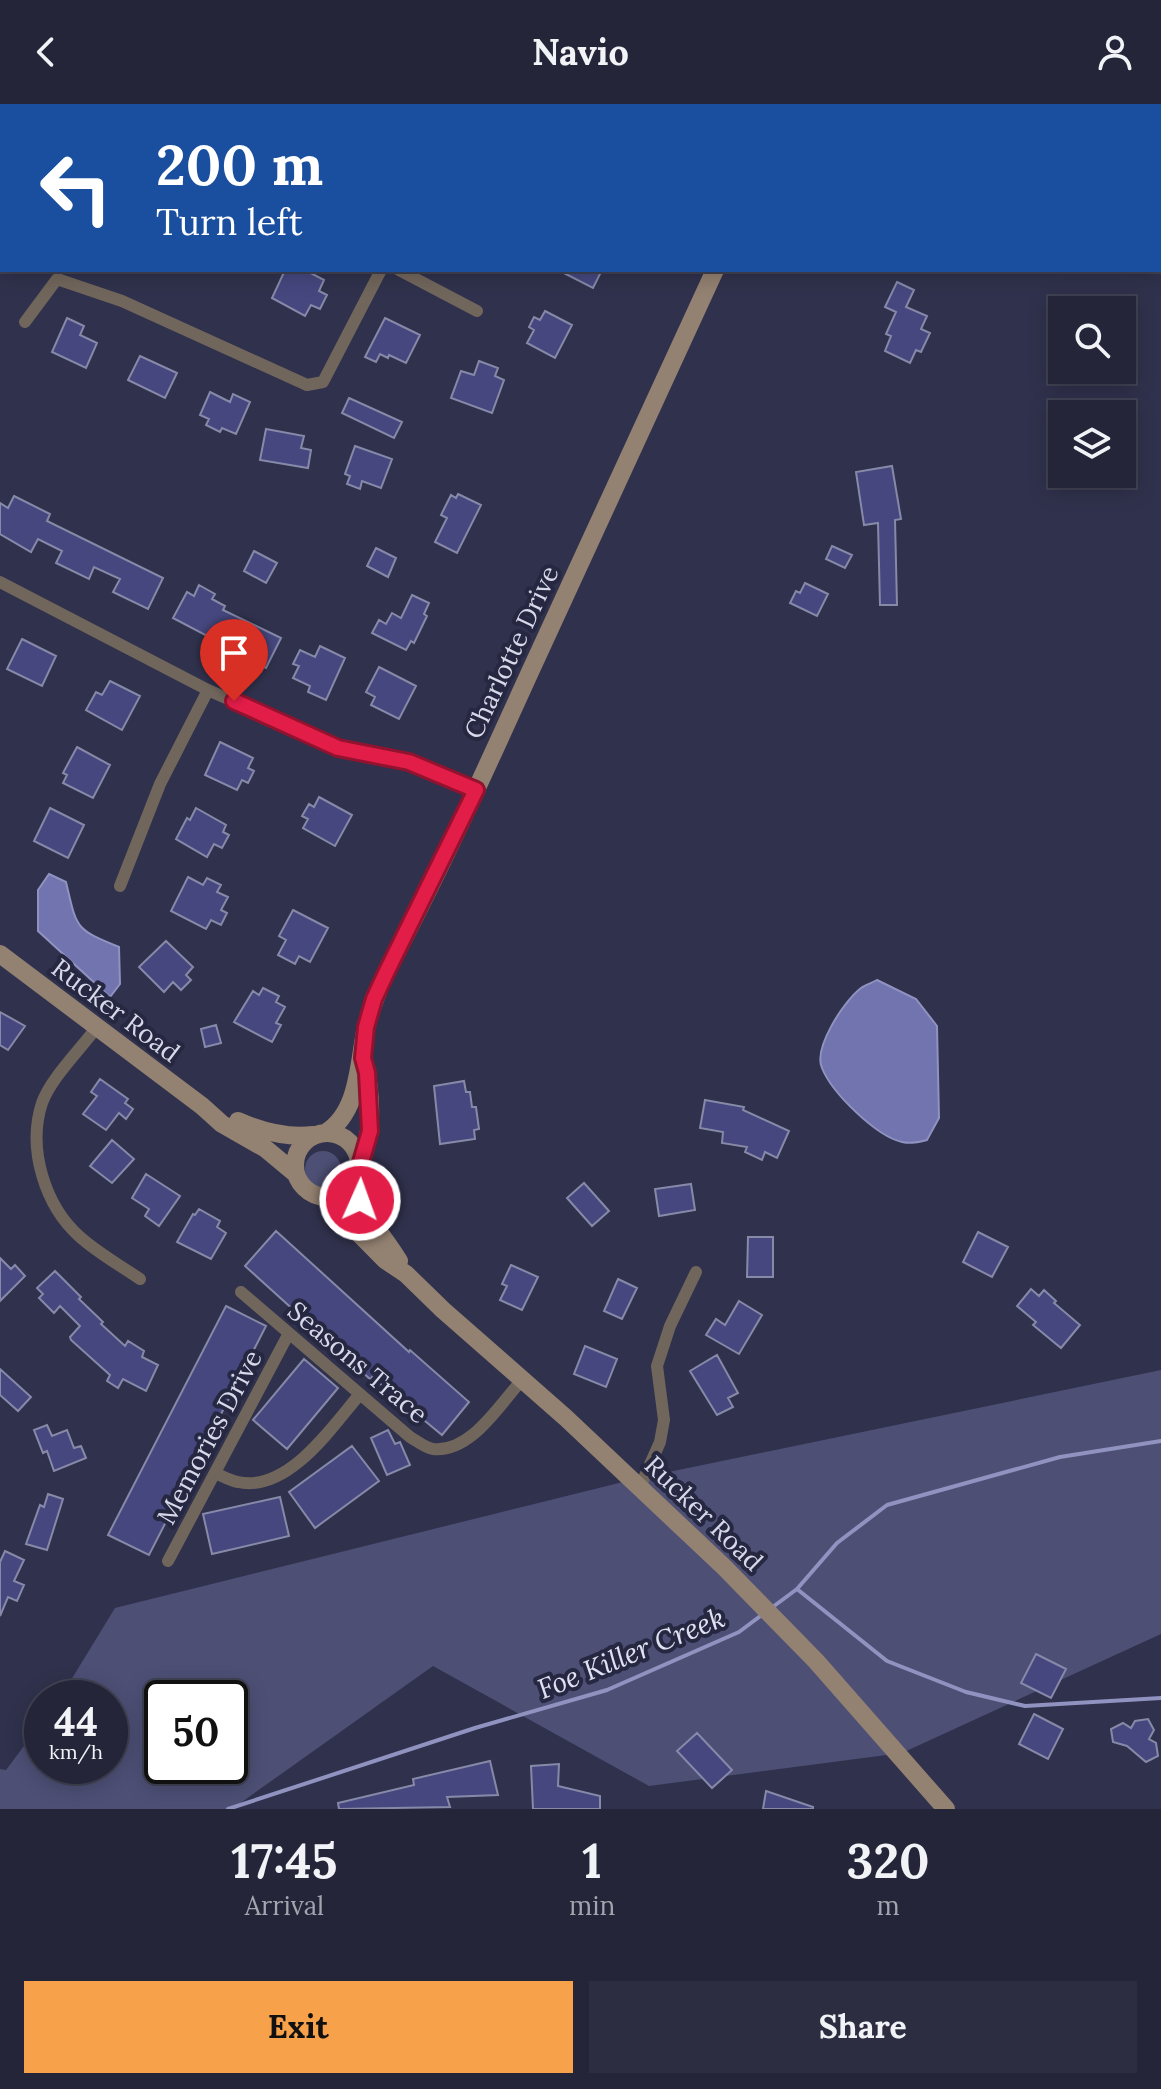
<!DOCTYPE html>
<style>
:root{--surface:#242539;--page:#2c2d41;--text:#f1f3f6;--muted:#a3a5ae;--line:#414253;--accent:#f8a14b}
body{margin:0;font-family:Lora,serif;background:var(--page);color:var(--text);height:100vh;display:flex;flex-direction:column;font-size:30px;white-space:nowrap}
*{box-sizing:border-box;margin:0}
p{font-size:26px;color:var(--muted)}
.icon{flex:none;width:44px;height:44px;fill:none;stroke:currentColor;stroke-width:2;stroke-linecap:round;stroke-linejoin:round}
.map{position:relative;height:1705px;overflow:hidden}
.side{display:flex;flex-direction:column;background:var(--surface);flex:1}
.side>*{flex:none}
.hud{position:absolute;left:0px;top:0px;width:1162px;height:168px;box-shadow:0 4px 20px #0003,0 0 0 2px var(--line);background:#1a4fa0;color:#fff;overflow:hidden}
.buttons{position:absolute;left:1048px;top:192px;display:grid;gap:16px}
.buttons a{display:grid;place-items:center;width:88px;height:88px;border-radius:0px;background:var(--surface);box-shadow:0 4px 20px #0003,0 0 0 2px var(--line);font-size:40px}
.speed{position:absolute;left:24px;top:1576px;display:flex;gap:16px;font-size:40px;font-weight:700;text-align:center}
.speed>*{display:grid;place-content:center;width:104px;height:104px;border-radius:50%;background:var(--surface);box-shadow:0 4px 20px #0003,0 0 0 2px var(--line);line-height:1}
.speed small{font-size:20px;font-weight:400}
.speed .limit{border:4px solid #111;border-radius:12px;background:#fff;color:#111}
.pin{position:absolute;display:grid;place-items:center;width:68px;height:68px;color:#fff;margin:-82px -34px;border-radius:50% 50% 50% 0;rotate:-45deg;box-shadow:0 0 8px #0007}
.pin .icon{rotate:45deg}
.me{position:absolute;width:88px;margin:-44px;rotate:2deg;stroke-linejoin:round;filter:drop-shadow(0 0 6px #0008)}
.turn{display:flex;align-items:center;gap:28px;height:168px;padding:0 24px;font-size:36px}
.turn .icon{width:104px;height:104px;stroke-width:2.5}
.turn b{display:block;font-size:56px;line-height:68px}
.eta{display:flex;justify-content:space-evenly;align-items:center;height:136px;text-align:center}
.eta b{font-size:48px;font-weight:700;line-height:56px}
.primary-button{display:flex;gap:16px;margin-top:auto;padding:16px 24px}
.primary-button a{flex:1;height:92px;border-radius:0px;background:var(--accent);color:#111;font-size:32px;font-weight:700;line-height:92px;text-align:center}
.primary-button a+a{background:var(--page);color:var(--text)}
header{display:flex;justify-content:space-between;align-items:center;height:104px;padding:0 24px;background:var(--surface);font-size:36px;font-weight:700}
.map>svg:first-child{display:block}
.green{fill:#4d4f75;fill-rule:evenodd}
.water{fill:#7174ae;stroke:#9092c0;stroke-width:2}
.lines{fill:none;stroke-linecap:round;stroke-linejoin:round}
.stream{stroke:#9092c0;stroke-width:4}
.building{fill:#46477e;stroke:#8689a8;stroke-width:2}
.street{stroke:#71665c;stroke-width:12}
.secondary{stroke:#938171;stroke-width:18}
.route-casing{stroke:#92132f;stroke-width:20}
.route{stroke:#e11d48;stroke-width:14}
.labels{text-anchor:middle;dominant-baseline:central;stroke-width:8;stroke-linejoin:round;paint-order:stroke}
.street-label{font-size:26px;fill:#d7d9ea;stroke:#262741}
.water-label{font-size:28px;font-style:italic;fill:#e0e1f3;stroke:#262741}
</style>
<header><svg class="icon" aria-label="back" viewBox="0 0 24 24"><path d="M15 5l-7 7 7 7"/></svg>Navio<svg class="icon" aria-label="person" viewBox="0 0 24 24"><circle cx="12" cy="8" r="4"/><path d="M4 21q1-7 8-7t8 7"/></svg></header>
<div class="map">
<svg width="1161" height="1705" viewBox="0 0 1161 1705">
<rect width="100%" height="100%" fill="#30314c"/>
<path class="green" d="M305 1065a18 18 0 1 1 36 0a18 18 0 1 1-36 0Z
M1161,1266V1530L902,1649L649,1682L433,1562L232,1705H0V1665L6,1666L42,1618V1662H110V1594H60L115,1504L635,1375ZM162,1594H230V1662H162Z"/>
<path class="water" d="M49,770L66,778C77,824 74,825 119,843L120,880L110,893L38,827V786Z
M877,876L916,895L937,922L939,1014L927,1036C919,1038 911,1040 902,1038C876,1032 832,989 822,964C813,944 844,897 861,884C865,881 872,879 877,876Z"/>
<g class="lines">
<path class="stream" d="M797,1485L837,1439L887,1401L1060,1353L1161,1337
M770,1505L797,1485L887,1557L966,1588L1025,1602L1161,1594
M228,1705L475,1624L607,1586L739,1528L763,1510"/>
</g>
<path class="building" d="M285,166H305L324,176L319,187L327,191L320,205L311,201L305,212L272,194Z
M558,166H602L593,184Z
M897,178L914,186L906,203L927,212L921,225L930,229L921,248L916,246L910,259L885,247L891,232L886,230L896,208L885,203Z
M545,207L572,221L555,254L527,239L534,226L529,223L534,213L540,216Z
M67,214L84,222L80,231L97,239L86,264L52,248Z
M385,214L420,231L406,259L389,251L388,254L380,250L376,258L365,253Z
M140,252L177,269L165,294L128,276Z
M479,257L498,264L495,272L504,276L492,309L451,294L461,267L474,271Z
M210,288L230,298L233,290L250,298L236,330L222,324L220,328L206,321L209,315L200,311Z
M349,294L402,318L394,334L342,309Z
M266,325L304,332L301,344L311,346L308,364L260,356Z
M355,342L392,355L381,384L362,377L360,385L347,380L350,372L345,370Z
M892,362L901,415L895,416L897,501H880L878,419L864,421L856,368Z
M458,390L481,401L457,449L435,438L447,414L441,411L451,391L456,394Z
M14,392L50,410L47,417L163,474L148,505L113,488L120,475L94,463L89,475L56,459L62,447L38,435L31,448L0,430V399L8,404Z
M832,442L852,451L845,464L826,455Z
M376,444L396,454L388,473L367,462Z
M254,447L277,459L266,479L244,467Z
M805,479L828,490L817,512L790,499L796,487L800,489Z
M199,481L215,490L212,495L225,502L223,506L281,534L266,564L233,548L239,535L214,523L209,533L173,514L187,488L194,492Z
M412,491L429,499L424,510L427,512L414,539L411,537L406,546L372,529L379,516L386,520L392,509L401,514Z
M22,535L56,552L42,582L7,565Z
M320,542L345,554L326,596L308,588L310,582L293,574L299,562L293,560L300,546L315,553Z
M379,563L416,582L399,615L371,601L375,593L366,588Z
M110,577L140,592L122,626L86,606L96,588L102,591Z
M220,638L253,654L248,664L254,667L248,679L242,676L237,686L205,671Z
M77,643L110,661L93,694L63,679L67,671L63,669Z
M319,693L352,711L335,742L303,724L308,715L302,712L309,700L314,703Z
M50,704L84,721L68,754L34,737Z
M196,704L226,721L223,728L229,731L222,744L214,740L207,753L176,735L187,714L190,716Z
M188,773L203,781L207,774L221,781L217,788L228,793L221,806L227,809L221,821L211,816L206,825L171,807Z
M293,806L328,824L310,858L299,852L295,860L278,851L286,836L279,832Z
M166,837L193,863L186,871L191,876L181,886L173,878L164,888L139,863Z
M263,884L279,892L276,898L285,903L276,919L281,921L272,938L234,918L253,887L259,891Z
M0,908L25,922L8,946L0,941Z
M216,921L221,939L205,943L201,925Z
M100,975L128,995L125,999L133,1005L126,1015L119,1009L106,1026L83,1010L97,992L91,988Z
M464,977L466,988H470L472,1003H476L479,1025L474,1026L475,1035L440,1040L434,982Z
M705,996L744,1003L743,1006L789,1027L777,1054L765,1048L762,1056L745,1048L747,1043L722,1039L723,1028L700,1024Z
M112,1036L134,1055L112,1079L90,1062Z
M146,1070L180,1092L159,1122L145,1112L149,1105L132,1094Z
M584,1079L609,1107L592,1122L567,1094Z
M691,1080L695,1106L659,1112L655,1085Z
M199,1105L220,1117L217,1123L226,1129L211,1155L177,1138L193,1110L195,1111Z
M276,1127L409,1248L410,1246L469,1298L442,1331L372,1273L370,1275L245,1162Z
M978,1128L1008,1143L992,1173L963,1158Z
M748,1133H773V1173H747Z
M0,1154L11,1165L15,1161L25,1172L0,1197Z
M511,1161L538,1173L522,1206L500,1196L507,1182L502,1180Z
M55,1167L81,1193L79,1195L103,1218L101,1220L125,1242L128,1237L144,1247L142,1253L158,1261L146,1287L123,1275L118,1284L107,1277L110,1271L71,1236L70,1233L80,1222L60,1202L54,1209L39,1194L43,1190L37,1184Z
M618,1175L637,1184L622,1215L604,1207Z
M1031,1185L1039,1192L1044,1186L1056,1197L1054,1199L1080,1221L1061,1244L1033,1221L1036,1218L1017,1202Z
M739,1197L762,1211L739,1250L706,1231L716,1215L725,1221Z
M226,1202L266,1222L149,1451L108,1431Z
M585,1242L617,1255L606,1283L574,1270Z
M717,1251L738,1289L728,1294L733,1303L717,1311L690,1267Z
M304,1255L338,1284L287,1345L253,1316Z
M0,1265L31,1293L18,1307L0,1291Z
M47,1321L52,1332L67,1326L74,1344L81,1342L86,1354L54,1367L47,1347L43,1349L34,1326Z
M388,1326L395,1340L400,1338L410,1361L387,1371L371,1334Z
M352,1342L379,1377L315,1424L289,1388Z
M48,1390L63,1395L47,1446L26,1440L40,1401L44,1403Z
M280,1393L289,1432L212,1450L203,1410Z
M5,1447L24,1456L14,1477L24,1481L17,1497L8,1493L0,1512V1458Z
M1036,1550L1066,1565L1051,1594L1021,1579Z
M1034,1610L1063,1625L1048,1655L1019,1640Z
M1148,1615L1154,1626L1149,1635L1156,1639L1158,1652L1146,1658L1127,1642L1113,1638L1111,1625L1123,1619L1131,1624L1135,1617Z
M697,1629L732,1666L712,1684L677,1647Z
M490,1657L498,1691L447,1693L450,1703L339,1705L338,1699L414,1681L413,1675Z
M559,1660L558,1682L600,1692V1705H533L531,1662Z
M766,1687L813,1703V1705H763Z"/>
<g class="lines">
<path class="street" d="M584,0L588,2
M175,2V0
M399,166L477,207
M25,218L57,175L122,197L307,281L323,278L381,166
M0,478L208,586L338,644L409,658L476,686
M120,782L160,680L208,586
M96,924C80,946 51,974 42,999C27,1045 45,1102 80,1133C98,1149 121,1162 140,1175
M241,1188L410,1333C417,1337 425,1344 433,1345C471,1349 499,1301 522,1276
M215,1369C222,1372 231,1377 238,1378C288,1389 332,1323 360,1290
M640,1383L660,1338L664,1316L657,1262L670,1222L696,1168
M168,1457L289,1229"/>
<path class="secondary" d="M790,2L791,0
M0,850L202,1002L222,1020L266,1045L296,1070
M238,1017C263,1028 287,1034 313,1031
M295 1061a32 32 0 1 1 64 0a32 32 0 1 1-64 0Z
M325,1029C361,1008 358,954 367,919C373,900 380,881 389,863C440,767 485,667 530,568C592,434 654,300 715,166
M359,1062C374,1031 372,990 364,957
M357,1072C362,1114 378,1123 399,1157
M323,1093L385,1156L406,1170L443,1206L566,1314L724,1463L816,1557L946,1705"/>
</g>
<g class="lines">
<g class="route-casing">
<path id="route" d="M234,597L338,644L409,658L476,686L386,869L374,895L366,923L363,954L367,969L370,1027L357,1072L360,1096"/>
</g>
<use href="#route" class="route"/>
</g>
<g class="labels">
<g class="street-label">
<text transform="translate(511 548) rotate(-65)">Charlotte Drive</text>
<text transform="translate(116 906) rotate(37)">Rucker Road</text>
<text transform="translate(358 1258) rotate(40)">Seasons Trace</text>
<text transform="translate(209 1333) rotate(-62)">Memories Drive</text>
<text transform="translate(704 1409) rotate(44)">Rucker Road</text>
</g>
<g class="water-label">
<text transform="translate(631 1549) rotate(-22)">Foe Killer Creek</text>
</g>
</g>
</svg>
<div class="buttons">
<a><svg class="icon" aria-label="search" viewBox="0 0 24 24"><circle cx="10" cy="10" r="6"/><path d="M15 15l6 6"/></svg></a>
<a><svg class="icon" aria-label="layers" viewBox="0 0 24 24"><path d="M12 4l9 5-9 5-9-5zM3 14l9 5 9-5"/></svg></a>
</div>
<div class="speed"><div>44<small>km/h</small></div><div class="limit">50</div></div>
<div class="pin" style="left:234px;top:597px;background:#d93025"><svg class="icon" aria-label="arrive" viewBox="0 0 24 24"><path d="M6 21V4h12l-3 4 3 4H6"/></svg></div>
<svg class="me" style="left:360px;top:1096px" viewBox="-20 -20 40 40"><circle r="17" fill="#e11d48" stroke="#fff" stroke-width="3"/><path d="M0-11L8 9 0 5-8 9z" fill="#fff"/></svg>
<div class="hud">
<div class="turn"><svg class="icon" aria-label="left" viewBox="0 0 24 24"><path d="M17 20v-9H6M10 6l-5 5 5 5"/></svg><div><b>200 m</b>Turn left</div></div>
</div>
</div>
<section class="side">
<div class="eta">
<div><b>17:45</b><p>Arrival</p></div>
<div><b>1</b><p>min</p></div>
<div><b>320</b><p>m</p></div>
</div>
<div class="primary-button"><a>Exit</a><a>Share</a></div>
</section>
